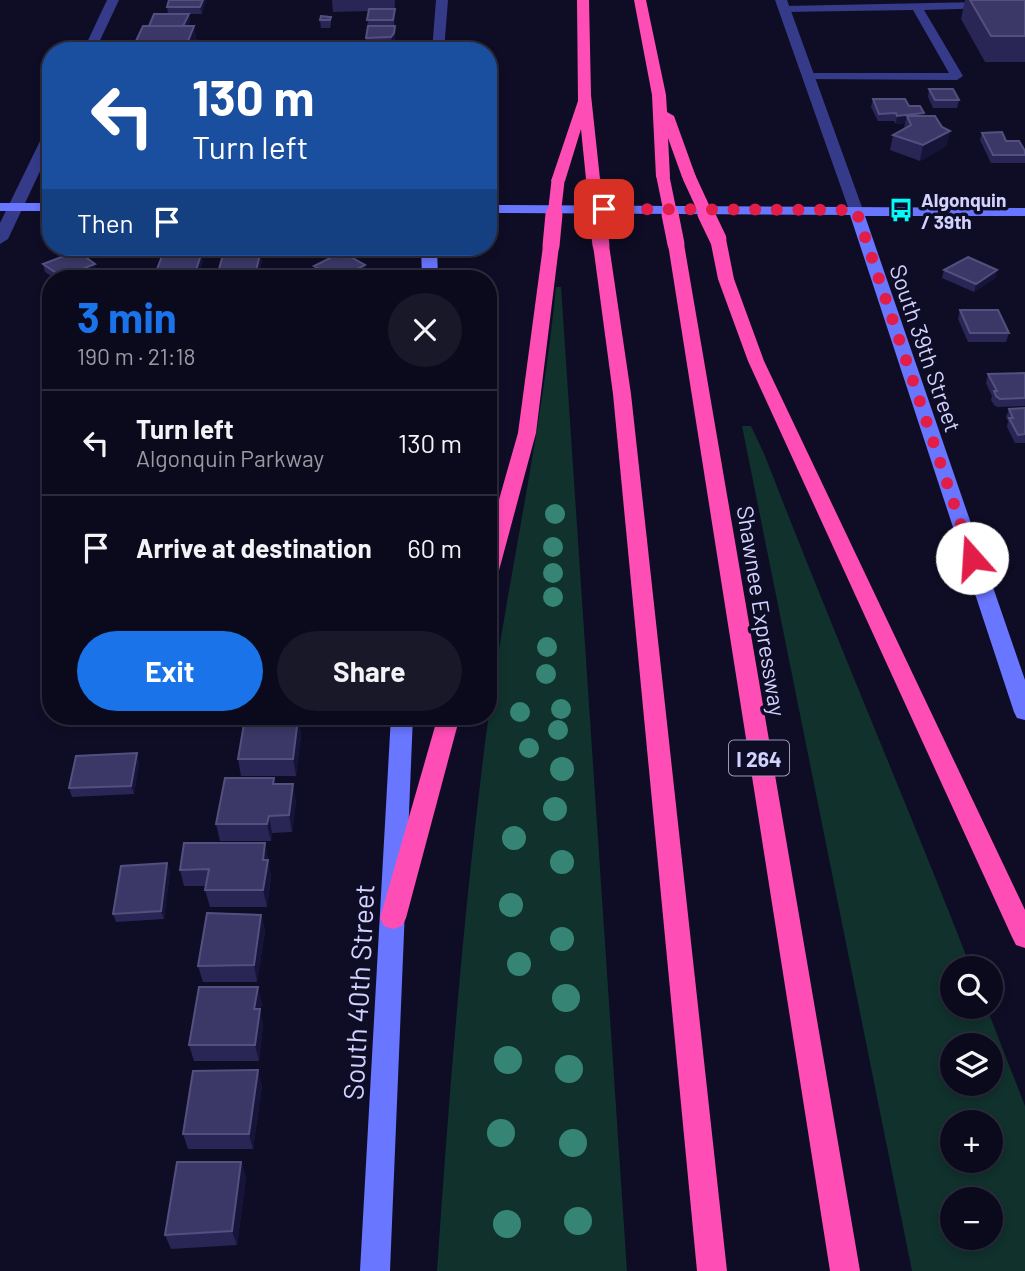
<!DOCTYPE html>
<meta charset="utf-8">
<style>
:root{--surface:#0b0a1c;--page:#191829;--text:#f1f3f6;--muted:#9a9aa3;--line:#2b2b3b;--accent:#1a73e8}
body{margin:0;font-family:Barlow,sans-serif;background:var(--page);color:var(--text);height:100vh;display:flex;flex-direction:column;font-size:26px;white-space:nowrap}
*{box-sizing:border-box;margin:0}
p{font-size:23px;color:var(--muted)}
.icon{flex:none;width:38px;height:38px;fill:none;stroke:currentColor;stroke-width:2;stroke-linecap:round;stroke-linejoin:round}
.map{position:relative;flex:1;overflow:hidden}
.sheet{position:absolute;left:42px;top:270px;width:455px;height:455px;display:flex;flex-direction:column;background:var(--surface);border-radius:28px;box-shadow:0 4px 10px #0003,0 0 0 2px var(--line)}
.sheet>*{flex:none}
.guide{position:absolute;left:42px;top:42px;width:455px;height:214px;border-radius:28px;box-shadow:0 4px 10px #0003,0 0 0 2px var(--line);background:#1a4fa0;color:#fff;overflow:hidden}
.buttons{position:absolute;left:940px;top:956px;display:grid;gap:14px}
.buttons a{display:grid;place-items:center;width:63px;height:63px;border-radius:50%;background:var(--surface);box-shadow:0 4px 10px #0003,0 0 0 2px var(--line);font-size:35px}
.pin{position:absolute;display:grid;place-items:center;width:60px;height:60px;color:#fff;margin:-30px;border-radius:14px;box-shadow:0 4px 10px #0006}
.me{position:absolute;width:77px;margin:-38px;rotate:341deg;stroke-linejoin:round;filter:drop-shadow(0 0 5px #0008)}
.turn{display:flex;align-items:center;gap:24px;height:147px;padding:0 35px;font-size:32px}
.turn .icon{width:91px;height:91px;stroke-width:2.5}
.turn b{display:block;font-size:49px;line-height:60px}
.then{display:flex;align-items:center;height:66px;padding:0 35px;background:#0003;gap:14px;font-size:26px}
.round{display:grid;place-items:center;flex:none;width:74px;height:74px;border-radius:37px;background:var(--page)}
.overview{display:flex;align-items:center;justify-content:space-between;height:119px;padding:0 35px}
h1{font-size:42px;font-weight:700;line-height:52px;color:var(--accent)}
.button{display:flex;gap:14px;margin-top:auto;padding:14px 35px}
.button a{flex:1;height:80px;border-radius:42px;background:var(--accent);color:#fff;font-size:28px;font-weight:700;line-height:80px;text-align:center}
.button a+a{background:var(--page);color:var(--text)}
ul{padding:0;list-style:none}
li{display:flex;align-items:center;gap:21px;height:105px;padding:0 35px;border-top:2px solid var(--line)}
li div{flex:1}
li b{display:block;font-size:26px}
li em{font-style:normal}
.map>svg:first-child{display:block}
.green{fill:#10312c;fill-rule:evenodd}
.lines{fill:none;stroke-linecap:round;stroke-linejoin:round}
.lane{fill:#353b88;fill-rule:evenodd}
.street{fill:#353b88;fill-rule:evenodd}
.secondary{fill:#6976ff;fill-rule:evenodd}
.highway{fill:#ff4db6;fill-rule:evenodd}
.highway-bridge-far1{stroke:#ff4db6;stroke-width:13}
.highway-bridge{stroke:#ff4db6;stroke-width:17}
.tree{fill:#368574}
.wall{fill:#292555}
.shaded-wall{fill:#17143a}
.building{fill:#3b3867;stroke:#53507f;stroke-width:2}
.route{stroke:#e11d48;stroke-width:12;stroke-dasharray:0 21.6}
.labels{text-anchor:middle;dominant-baseline:central;stroke-width:7;stroke-linejoin:round;paint-order:stroke}
.far-poi-label{font-size:19px;font-weight:bold;fill:#d2d2ff;stroke:#0f0d26;text-anchor:start}
.shield{fill:#0f0d26;stroke:#9897be;stroke-width:2}
.shield-label{font-size:21px;font-weight:bold;fill:#d2d2ff}
.street-label{font-size:23px;fill:#d2d2ff;stroke:#0f0d26}
.near-street-label{font-size:28px;fill:#d2d2ff;stroke:#0f0d26}
</style>
<div class="map">
<svg width="1025" height="1271" viewBox="0 0 1025 1271">
<rect width="100%" height="100%" fill="#0f0d26"/>
<path class="green" d="M556,287H561L627,1271H437C449,1094 463,918 485,743C505,590 541,440 556,287Z
M742,426H751L765,456C831,627 904,796 971,968H952V1006H986L1025,1106V1271H912ZM952,1045H990V1083H952ZM952,1122H990V1160H952ZM952,1199H990V1237H952Z"/>
<g class="lines">
<path class="lane" d="M1025,1V7L924,10L963,76L957,80L804,79L802,77L808,73H949L913,10L784,12L779,9L784,6Z"/>
<path class="street" d="M107,0H119L95,51H83Z
M436,0H448L444,51H432Z
M775,0H787L863,210L861,213H851L849,210Z
M51,129V148L8,239L0,244V223L44,133Z"/>
<path class="secondary" d="M0,203H51V211H0Z
M488,205L1025,208V216H865L1025,680V720L1017,718L1014,712L850,215L488,213Z
M421,247H437L438,278H422Z
M391,716H413L390,1271H360Z"/>
<path class="highway" d="M577,0H589L591,95L600,179L593,183L586,179L581,129L565,181L558,185L551,181L578,101Z
M634,0H646L666,95L667,112L674,116L696,177L694,180H684L682,177L668,138L670,177L663,181L656,177L652,95Z
M718,234L726,239L734,279L764,361L1025,910V948L1016,945L1012,937L748,361L718,279L710,239Z
M676,239L684,244L860,1271H830L668,244Z
M601,240L609,245L631,394L727,1271H697L613,394L593,245Z
M551,241L559,246L536,433L498,574L495,579L488,581V538L518,433L543,246Z
M438,716H460L406,918L402,926L393,929L384,926L380,918Z"/>
<path class="highway-bridge-far1" d="M663,177L671,216
M689,177L707,216
M593,179L597,216
M554,216L558,181"/>
<path class="highway-bridge" d="M597,214L601,245
M670,214L676,244
M706,214L718,239
M551,246L554,214"/>
</g>
<g class="tree">
<circle cx="555" cy="514" r="10"/>
<circle cx="553" cy="547" r="10"/>
<circle cx="553" cy="573" r="10"/>
<circle cx="553" cy="597" r="10"/>
<circle cx="547" cy="647" r="10"/>
<circle cx="546" cy="674" r="10"/>
<circle cx="561" cy="709" r="10"/>
<circle cx="520" cy="712" r="10"/>
<circle cx="558" cy="730" r="10"/>
<circle cx="529" cy="748" r="10"/>
<circle cx="562" cy="769" r="12"/>
<circle cx="555" cy="809" r="12"/>
<circle cx="514" cy="838" r="12"/>
<circle cx="562" cy="862" r="12"/>
<circle cx="511" cy="905" r="12"/>
<circle cx="562" cy="939" r="12"/>
<circle cx="519" cy="964" r="12"/>
<circle cx="566" cy="998" r="14"/>
<circle cx="508" cy="1060" r="14"/>
<circle cx="569" cy="1069" r="14"/>
<circle cx="501" cy="1133" r="14"/>
<circle cx="573" cy="1143" r="14"/>
<circle cx="578" cy="1221" r="14"/>
<circle cx="507" cy="1224" r="14"/>
</g>
<path class="wall" d="M169,0H206L202,14H189L190,21L188,26L197,41L192,51H138L136,41L168,14L167,7Z
M332,0H395L394,26H395V41L392,45H366V38L369,11L333,12Z
M965,0H1025V62H985L961,19Z
M331,17V24L330,28H321L320,20Z
M253,43L254,51H234V48Z
M929,89L959,100L957,108H933L928,97Z
M873,99L909,106L924,113L923,116L950,131L946,146L920,161L890,150L893,135L904,128L905,123L896,124L894,121H878L871,107Z
M982,133L1006,141L1025,151V163H991L980,140Z
M188,249V252L203,260L197,278L158,277L157,269Z
M262,260L258,278H220L219,269Z
M43,264L97,272L82,278H54L45,272Z
M365,265L366,274L357,278H323L315,274L314,266Z
M944,270H997L995,278L974,292L942,278Z
M960,310L1009,333L1006,342H968L958,319Z
M1025,373V406L997,407L994,405L991,400L992,396L986,383L988,374Z
M1025,408V443H1015L1007,427L1008,421L1006,417L1009,409Z
M222,716H304L303,721H299L301,735L296,776H241L238,759L252,718H223Z
M139,762L134,794L72,797L69,788Z
M275,784L296,801L292,832L272,833L271,841H220L216,824Z
M265,843L271,877L267,907H210L205,890L206,886H184L180,870Z
M170,872L164,919L116,922L113,914Z
M261,915L265,931L257,982H203L198,966Z
M262,1003L260,1012L263,1025L259,1061H194L189,1045Z
M262,1086L253,1149H188L183,1134Z
M241,1162L246,1177L237,1245L171,1249L165,1235Z"/>
<path class="shaded-wall" d="M203,0H206V1L202,14L200,7Z
M189,14L190,21L184,35L183,27Z
M194,26L197,41L192,51H190L188,41Z
M395,26V41L392,45L391,37Z
M253,43L254,50L249,51V49Z
M924,113L922,121L907,116L905,123L896,124L897,116Z
M950,131L946,146L920,161L923,145Z
M261,251L262,260L258,278L256,270Z
M202,252L203,260L197,278L196,270Z
M95,264L97,272L82,278H63L62,277Z
M365,265L366,274L357,278H340Z
M997,270L995,278L974,292L976,284Z
M298,718L301,735L296,776L293,759Z
M137,753L139,762L134,794L131,786Z
M293,784L296,801L292,832L289,815Z
M269,816L272,833L271,841L267,824Z
M265,843L271,877L267,907L263,890V860Z
M167,863L170,872L164,919L161,911Z
M261,915L265,931L257,982L254,965Z
M258,987L262,1003L260,1012L263,1025L259,1061L255,1045L254,1009Z
M258,1070L262,1086L253,1149L249,1134Z
M241,1162L246,1177L237,1245L232,1231Z"/>
<path class="building" d="M169,0H203L200,7H167Z
M970,0H1025V36H991Z
M369,9H395L393,20H367Z
M154,14H189L183,26H149Z
M321,16L331,17L330,20H320Z
M143,26H194L188,41H136Z
M368,26H395L394,33L391,37L366,38Z
M237,42L253,43L249,49L234,48Z
M929,89H953L959,100H935Z
M873,99H905L909,106H920L924,113L897,116L896,113L879,114Z
M907,116H935L942,127L950,131L923,145L893,135L911,125Z
M1002,132L1006,141H1019L1025,151V155H993L982,133Z
M188,249L187,252H202L196,270L157,269L164,251Z
M77,251L95,264L62,277L43,264Z
M224,251H261L256,270L219,269Z
M342,252L365,265L340,278H336L314,266Z
M968,257L997,270L976,284L944,270Z
M960,310H998L1009,333H970Z
M1025,373V398L1000,399L996,396L994,391H997L988,374Z
M1025,408V434L1018,435L1009,418H1013L1009,409Z
M245,718H298L293,759H238Z
M137,753L131,786L69,788L76,756Z
M225,778H274L273,784H293L289,815L269,816L267,824H216Z
M184,843H265L263,860H268L263,890H205L209,869L180,870Z
M167,863L161,911L113,914L121,866Z
M207,913L261,915L254,965L198,966Z
M199,987H258L254,1009H260L255,1045H189Z
M258,1070L249,1134H183L193,1071Z
M177,1162H241L232,1231L165,1235Z"/>
<g class="lines">
<path class="route" d="M604,209L856,210L972,558"/>
</g>
<defs>
<g id="bus-bare" transform="scale(1.89)"><path d="M-5-6H5V4H4V6H2V4H-2V6H-4V4H-5ZM-3.5-4V0h7V-4ZM-3.5 1.2v1.5H-2V1.2ZM2 1.2v1.5H3.5V1.2Z" fill="#00fdfa" stroke="#0f0d26" stroke-width="2.5" paint-order="stroke"/></g>
</defs>
<g fill-rule="evenodd">
<use href="#bus-bare" x="901" y="210"/>
</g>
<g class="labels">
<g class="far-poi-label">
<text x="921" y="199">Algonquin<tspan x="921" dy="22">/ 39th</tspan></text>
</g>
<rect class="shield" x="729" y="740.5" width="60" height="35" rx="5"/>
<g class="shield-label">
<text x="759" y="758">I 264</text>
</g>
<g class="street-label">
<text transform="translate(926 348) rotate(71)">South 39th Street</text>
<text transform="translate(762 611) rotate(81)">Shawnee Expressway</text>
</g>
<g class="near-street-label">
<text transform="translate(358 992) rotate(-87)">South 40th Street</text>
</g>
</g>
</svg>
<div class="buttons">
<a><svg class="icon" aria-label="search" viewBox="0 0 24 24"><circle cx="10" cy="10" r="6"/><path d="M15 15l6 6"/></svg></a>
<a><svg class="icon" aria-label="layers" viewBox="0 0 24 24"><path d="M12 4l9 5-9 5-9-5zM3 14l9 5 9-5"/></svg></a>
<a>+</a>
<a>−</a>
</div>
<div class="pin" style="left:604px;top:209px;background:#d93025"><svg class="icon" aria-label="arrive" viewBox="0 0 24 24"><path d="M6 21V4h12l-3 4 3 4H6"/></svg></div>
<svg class="me" style="left:972px;top:558px" viewBox="-20 -20 40 40"><circle r="19" fill="#fff"/><path d="M0-13L10 11 0 6-10 11z" fill="#e11d48"/></svg>
<div class="guide">
<div class="turn"><svg class="icon" aria-label="left" viewBox="0 0 24 24"><path d="M17 20v-9H6M10 6l-5 5 5 5"/></svg><div><b>130 m</b>Turn left</div></div>
<div class="then">Then<svg class="icon" aria-label="arrive" viewBox="0 0 24 24"><path d="M6 21V4h12l-3 4 3 4H6"/></svg></div>
</div>
<section class="sheet">
<div class="overview"><div><h1>3 min</h1><p>190 m · 21:18</p></div><a class="round"><svg class="icon" aria-label="close" viewBox="0 0 24 24"><path d="M6 6l12 12M18 6L6 18"/></svg></a></div>
<ul>
<li><svg class="icon" aria-label="left" viewBox="0 0 24 24"><path d="M17 20v-9H6M10 6l-5 5 5 5"/></svg><div><b>Turn left</b><p>Algonquin Parkway</p></div><em>130 m</em></li>
<li><svg class="icon" aria-label="arrive" viewBox="0 0 24 24"><path d="M6 21V4h12l-3 4 3 4H6"/></svg><div><b>Arrive at destination</b></div><em>60 m</em></li>
</ul>
<div class="button"><a>Exit</a><a>Share</a></div>
</section>
</div>
